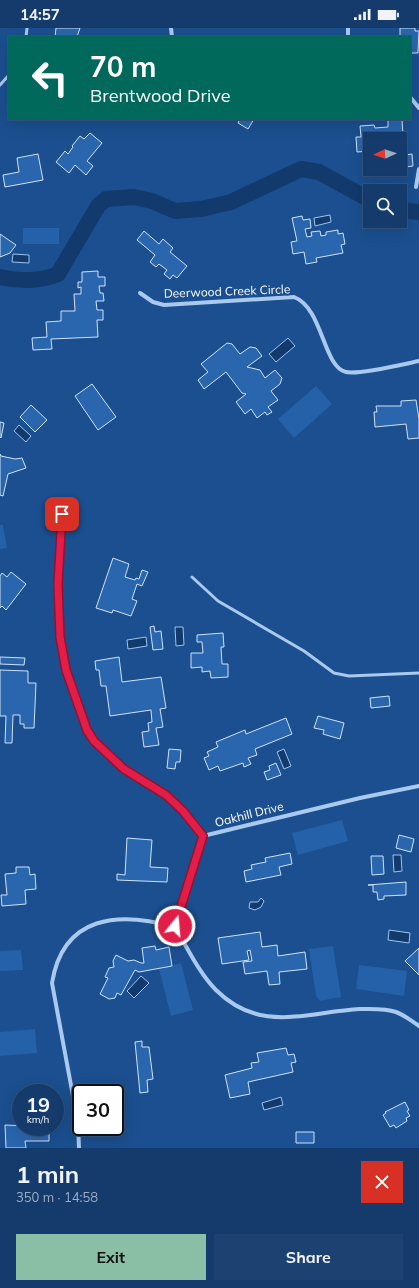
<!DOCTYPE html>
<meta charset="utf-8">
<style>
:root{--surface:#143b6b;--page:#1d4271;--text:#f1f3f6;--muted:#9dadc1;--line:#33557e;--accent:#8abfa5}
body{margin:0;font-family:Mulish,sans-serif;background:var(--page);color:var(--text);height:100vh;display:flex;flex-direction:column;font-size:15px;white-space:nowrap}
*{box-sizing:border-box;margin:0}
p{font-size:13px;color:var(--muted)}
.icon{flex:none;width:22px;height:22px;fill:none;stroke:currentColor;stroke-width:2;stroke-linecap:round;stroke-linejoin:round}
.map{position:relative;height:1120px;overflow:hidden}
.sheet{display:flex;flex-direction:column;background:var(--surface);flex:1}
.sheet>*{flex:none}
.banner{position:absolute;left:8px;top:8px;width:403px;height:84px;border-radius:0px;box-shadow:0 4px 16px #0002,0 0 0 1px var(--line);background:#00695c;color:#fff;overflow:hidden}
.needle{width:26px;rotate:266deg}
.tools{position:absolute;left:363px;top:104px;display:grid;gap:8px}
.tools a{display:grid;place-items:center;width:44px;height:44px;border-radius:0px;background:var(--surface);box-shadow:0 4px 16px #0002,0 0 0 1px var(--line);font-size:20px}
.speed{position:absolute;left:12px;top:1056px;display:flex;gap:8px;font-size:20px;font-weight:700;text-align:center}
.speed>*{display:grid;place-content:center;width:52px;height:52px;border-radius:50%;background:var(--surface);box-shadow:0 4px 16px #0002,0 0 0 1px var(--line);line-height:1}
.speed small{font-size:10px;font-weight:400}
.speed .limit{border:2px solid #111;border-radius:6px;background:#fff;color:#111}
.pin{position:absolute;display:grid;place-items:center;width:34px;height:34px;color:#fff;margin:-17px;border-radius:8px;box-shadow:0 2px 6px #0006}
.me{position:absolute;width:44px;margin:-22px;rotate:17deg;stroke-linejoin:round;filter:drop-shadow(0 0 3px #0008)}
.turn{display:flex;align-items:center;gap:14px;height:84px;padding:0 16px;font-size:18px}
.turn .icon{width:52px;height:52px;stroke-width:2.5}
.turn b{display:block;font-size:28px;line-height:34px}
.round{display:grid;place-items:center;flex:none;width:42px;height:42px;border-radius:0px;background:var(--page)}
.summary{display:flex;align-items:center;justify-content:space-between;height:68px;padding:0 16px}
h1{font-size:24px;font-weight:700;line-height:30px}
.button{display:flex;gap:8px;margin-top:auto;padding:8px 16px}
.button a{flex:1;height:46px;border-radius:0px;background:var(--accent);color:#111;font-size:16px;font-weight:700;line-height:46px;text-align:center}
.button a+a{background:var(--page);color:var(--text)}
.status{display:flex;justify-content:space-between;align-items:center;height:28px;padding:0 20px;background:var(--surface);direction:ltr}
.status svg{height:11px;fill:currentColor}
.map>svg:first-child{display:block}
.green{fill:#2461a8}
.water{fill:#123a6d;stroke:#9cc4f0}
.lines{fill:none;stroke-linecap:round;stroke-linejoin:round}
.river{stroke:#123a6d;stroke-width:16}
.building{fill:#2a66ad;stroke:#cfe3fa}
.service{stroke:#a9c9ee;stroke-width:3}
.minor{stroke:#a9c9ee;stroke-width:4}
.route-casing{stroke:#92132f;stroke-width:10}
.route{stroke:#e11d48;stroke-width:7}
.labels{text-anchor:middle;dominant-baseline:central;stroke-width:4;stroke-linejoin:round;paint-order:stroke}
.street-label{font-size:12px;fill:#fff;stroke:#1b4f8f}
</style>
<div class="status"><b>14:57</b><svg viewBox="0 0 49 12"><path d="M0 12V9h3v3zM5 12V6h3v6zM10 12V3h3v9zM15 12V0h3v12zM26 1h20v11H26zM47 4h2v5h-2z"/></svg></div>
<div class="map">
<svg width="419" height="1120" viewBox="0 0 419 1120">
<rect width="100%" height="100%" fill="#1b4f8f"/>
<path class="green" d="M23,200H59V216H23Z
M316,358L332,376L294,410L278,391Z
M0,497H3L7,520L0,521Z
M342,792L348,813L298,827L292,805Z
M333,918L341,969L320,973L316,968L309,921Z
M21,922L23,942L0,943V923Z
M181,935L193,982L171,988L159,941Z
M359,937L407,943L404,968L356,961Z
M35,1001L37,1025L0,1028V1004Z"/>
<path class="water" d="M330,187L331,194L315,198L314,190Z
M13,226L29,227V235L12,234Z
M288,310L295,318L276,334L269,326Z
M19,397L31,408L26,414L14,403Z
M175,599H183L184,617L176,618Z
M146,609L147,618L128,621L127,612Z
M284,721L291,738L284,741L277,724Z
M393,827H401L402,843L394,844Z
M261,870L264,873L261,879L255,882L249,880L250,874H258Z
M389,902L410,905L409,915L388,912Z
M141,948L149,955L134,970L127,963Z
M281,1069L283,1077L264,1082L262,1075Z"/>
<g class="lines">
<path class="river" d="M400,182L419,184
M0,249C19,253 40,254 58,246L98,178L106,171L134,169L152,173L175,183L201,181L231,174L301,141L319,144L370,172"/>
</g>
<path class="building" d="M56,0H80L77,9H55Z
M400,0H415V3H419L418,25H410V9H400Z
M240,91H254L248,101L238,95Z
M388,91H402L404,124L400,125V111H370V123L357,124L356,109H361L360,98L374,97L375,100L388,99Z
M90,105L102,115L87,133L93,138L86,147L75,137L69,145L56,134L65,123L68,126L73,119L72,118L80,108L84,111Z
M38,126L43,152L5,159L3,147L19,144L17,130Z
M412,126L413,138L406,139L405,127Z
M302,188L303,192L310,191L311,200L305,201L307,209L312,208L311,204L320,203L321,208L326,207V204L338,202V206L343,205L345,216L341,217L343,225L316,230L317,234L306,236L304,224L293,226L291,214L297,213L292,190Z
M144,203L159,216L163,211L173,220L170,224L187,238L177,250L173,247L170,251L164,246L167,242L159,236L156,239L150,234L155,227L137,212Z
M0,206L16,217L10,225L0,229Z
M98,243V249H105V258H99L100,265H103L104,273H96L97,282H103V292H97L98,309L51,311L52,321L33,322L32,310L47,309L46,294L61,293V283H75L74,266H81V259L78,260V254H82V244Z
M227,315L232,316L240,326L250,319L256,320L262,328L247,339L260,342L265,350L275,342L282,350L280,356L271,363L278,372L268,379L272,384L267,387L265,384L257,390L251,381L245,386L236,374L246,366L242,365L226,344L204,361L198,352L208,344L201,336Z
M92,356L116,389L98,402L75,368Z
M416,372L419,391V410L408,411L406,396L375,399L374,384H377L376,378H401V373Z
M31,377L47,392L35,404L20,389Z
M0,394L4,395L1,410L0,409Z
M0,426L1,428L15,431L22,430L26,440L8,446L3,468L0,467Z
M113,530L129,536L125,549L135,552L136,550L139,551L142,542L148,544L142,558L137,556L132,571L137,573L131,588L113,582L112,585L96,580Z
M11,544L26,556L6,582L2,578L0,580V548L2,545L7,549Z
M154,598L155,604L161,603L163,621L153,622L150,599Z
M223,605L224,619H221L222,636H228V649L211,650L210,643L202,644V639L191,640V625H203L202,614H197V607Z
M0,629L25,630L24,637L0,636Z
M119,629L122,654L161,649L166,680L160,681L163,699L156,700L159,717L144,719L142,704L149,703L148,695L152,694L151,682L110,688L106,658H101L99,642H96L95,633Z
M0,642L28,643V655H36L34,700H24V696H20V687H13L12,715H5L6,688H0Z
M389,668L390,678L371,680L370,670Z
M318,688L344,695L340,711L323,706L324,702L314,700Z
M286,690L292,706L255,721L257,727L248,730L251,736L244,739L243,735L220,743L218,738L209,742L204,730L209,728L207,724L218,719L216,714L245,702L246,706Z
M169,721L181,722L180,734H176L175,741L167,740Z
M276,735L281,747L267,752L264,744L270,742L269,738Z
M399,807L414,811L411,824L396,820Z
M127,810L152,812L150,839L168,840L167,854L117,852V846L125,847Z
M290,825L292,836L279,839L281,847L246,854L244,843L252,841L251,837L266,834L265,830Z
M371,828H383L384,846L372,847Z
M16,839H29L30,847L35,846L36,861L25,862L26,876L2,878L1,867H7L5,846L16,845Z
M406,854V867L384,868V871L378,872L377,864H373V857H368Z
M260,904L262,919L277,917L278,928L305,924L307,941L279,944L280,956L269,957L267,943L245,946L243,934L252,933L250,922L247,923L249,932L222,936L218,910Z
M155,918L156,922L169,919L172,938L139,944L135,942L121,967L117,965L115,970L109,971L100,966L108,950L105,949L109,940L114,939L113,933L116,927L128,933L134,932L141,935H144L142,920Z
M419,920V947L405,933Z
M142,1013V1019H149L153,1051L147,1052L148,1064L140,1065L135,1014Z
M286,1020L288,1027L294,1026L296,1034L291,1035L293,1044L248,1054L250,1066L230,1070L225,1047L252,1040L251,1035L259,1034L257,1025Z
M405,1074L409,1082L407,1083L410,1088L406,1090L407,1093L396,1100L394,1097L390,1099L383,1087L386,1085L385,1084Z
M5,1097L49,1099V1113H25L26,1120H6Z
M296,1104H314V1115H296Z"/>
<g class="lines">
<path class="service" d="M26,9L27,0
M0,57L9,47
M192,549L218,573L304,623L334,645L349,648L419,645"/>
<path class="minor" d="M171,0L172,9
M348,0V9
M410,69L419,80
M416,159L419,141
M140,265L153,274L164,277L294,269C323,280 323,339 346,344C359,347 404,336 419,333
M62,472L58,556L60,609L66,641L87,702L95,713L124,741L165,767L183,783L203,808
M203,808L175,899C187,919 199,945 216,962C260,1006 306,984 360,981C371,981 385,980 396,984C404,987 412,993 419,998
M203,808L360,770L419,758
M79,1120L78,1095L52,955C63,887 119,883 175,899"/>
</g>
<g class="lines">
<g class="route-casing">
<path id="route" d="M62,486L58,556L60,609L66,642L87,702L94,713L124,741L166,767L183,783L203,808L175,898"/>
</g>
<use href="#route" class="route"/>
</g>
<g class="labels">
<g class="street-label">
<text transform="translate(227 263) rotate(-2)">Deerwood Creek Circle</text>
<text transform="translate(249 786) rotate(-14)">Oakhill Drive</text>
</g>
</g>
</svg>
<div class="tools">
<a><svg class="needle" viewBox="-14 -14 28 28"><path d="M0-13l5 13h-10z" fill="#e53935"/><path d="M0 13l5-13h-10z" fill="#9dadc1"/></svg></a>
<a><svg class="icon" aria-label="search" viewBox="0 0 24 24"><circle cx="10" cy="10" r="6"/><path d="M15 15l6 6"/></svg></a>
</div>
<div class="speed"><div>19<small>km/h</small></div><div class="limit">30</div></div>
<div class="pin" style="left:62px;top:486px;background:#d93025"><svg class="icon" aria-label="arrive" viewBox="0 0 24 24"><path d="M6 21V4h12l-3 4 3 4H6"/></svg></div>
<svg class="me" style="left:175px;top:898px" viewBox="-20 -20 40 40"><circle r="17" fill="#e11d48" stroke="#fff" stroke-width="3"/><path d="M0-11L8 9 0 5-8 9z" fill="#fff"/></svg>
<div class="banner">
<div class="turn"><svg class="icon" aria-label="left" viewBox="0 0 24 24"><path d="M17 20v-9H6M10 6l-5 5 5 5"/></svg><div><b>70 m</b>Brentwood Drive</div></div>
</div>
</div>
<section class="sheet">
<div class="summary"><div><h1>1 min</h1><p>350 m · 14:58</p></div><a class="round" style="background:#d93025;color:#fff"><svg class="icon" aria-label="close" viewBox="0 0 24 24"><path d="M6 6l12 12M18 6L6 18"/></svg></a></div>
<div class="button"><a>Exit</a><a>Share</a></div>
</section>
